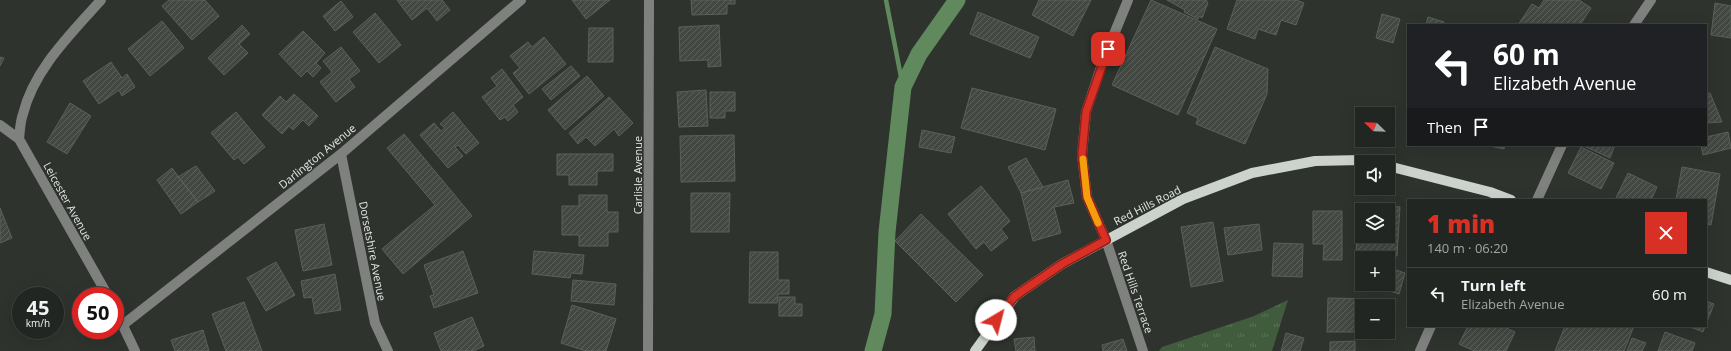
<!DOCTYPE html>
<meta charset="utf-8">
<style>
:root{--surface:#222622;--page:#2a2e2a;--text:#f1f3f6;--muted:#a2a5a5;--line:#3f4340;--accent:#d93025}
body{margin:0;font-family:"Open Sans",sans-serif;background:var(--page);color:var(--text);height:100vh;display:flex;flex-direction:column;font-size:15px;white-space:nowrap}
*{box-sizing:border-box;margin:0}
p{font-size:13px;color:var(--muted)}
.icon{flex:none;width:22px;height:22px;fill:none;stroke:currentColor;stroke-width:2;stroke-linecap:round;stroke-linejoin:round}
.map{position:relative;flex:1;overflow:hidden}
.drawer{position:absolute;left:1407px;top:199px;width:300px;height:128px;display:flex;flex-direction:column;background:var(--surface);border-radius:0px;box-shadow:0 4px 16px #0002,0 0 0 1px var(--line)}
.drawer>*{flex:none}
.banner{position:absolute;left:1407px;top:24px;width:300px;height:122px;border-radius:0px;box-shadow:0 4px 16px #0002,0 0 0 1px var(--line);background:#202124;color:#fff;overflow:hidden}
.needle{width:26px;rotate:293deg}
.buttons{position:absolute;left:1355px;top:107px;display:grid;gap:8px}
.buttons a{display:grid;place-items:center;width:40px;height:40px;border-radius:0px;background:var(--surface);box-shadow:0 4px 16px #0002,0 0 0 1px var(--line);font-size:20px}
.speed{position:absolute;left:12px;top:287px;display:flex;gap:8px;font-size:20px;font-weight:700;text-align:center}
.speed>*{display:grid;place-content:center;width:52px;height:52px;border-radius:50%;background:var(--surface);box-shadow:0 4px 16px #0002,0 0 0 1px var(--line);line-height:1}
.speed small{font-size:10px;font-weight:400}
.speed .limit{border:6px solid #d22;background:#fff;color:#111}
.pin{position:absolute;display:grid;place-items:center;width:34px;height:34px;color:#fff;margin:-17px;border-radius:8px;box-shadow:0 2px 6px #0006}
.me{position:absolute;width:44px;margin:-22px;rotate:37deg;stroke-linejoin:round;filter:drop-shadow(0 0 3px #0008)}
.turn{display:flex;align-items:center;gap:14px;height:84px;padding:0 20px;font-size:18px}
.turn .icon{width:52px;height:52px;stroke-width:2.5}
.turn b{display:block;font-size:28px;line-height:34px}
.then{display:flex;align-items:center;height:38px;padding:0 20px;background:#0003;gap:8px;font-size:15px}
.round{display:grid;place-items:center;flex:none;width:42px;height:42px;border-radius:0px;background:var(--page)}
.headline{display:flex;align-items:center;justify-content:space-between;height:68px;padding:0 20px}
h1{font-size:24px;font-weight:800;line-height:30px;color:var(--accent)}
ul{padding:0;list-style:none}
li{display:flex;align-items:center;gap:12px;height:52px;padding:0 20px;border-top:1px solid var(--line)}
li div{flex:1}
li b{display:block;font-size:15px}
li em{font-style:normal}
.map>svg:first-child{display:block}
.grass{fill:url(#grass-tufts)}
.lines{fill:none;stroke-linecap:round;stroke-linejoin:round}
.stream{stroke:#608a5d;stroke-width:4.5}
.canal{stroke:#608a5d;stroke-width:17}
.building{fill:url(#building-hatch);stroke:#5a605a;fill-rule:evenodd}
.minor{stroke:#7f817f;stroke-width:10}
.major{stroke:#ccd2cc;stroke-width:10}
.route-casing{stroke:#8d1f18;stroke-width:10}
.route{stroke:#d93025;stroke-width:7}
.slow{stroke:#f59e0b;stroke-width:7}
.labels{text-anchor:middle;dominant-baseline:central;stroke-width:3;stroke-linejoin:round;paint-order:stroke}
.street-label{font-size:11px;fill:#e4e7e3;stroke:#2e332e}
</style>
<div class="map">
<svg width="1731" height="351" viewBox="0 0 1731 351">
<defs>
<pattern id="grass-tufts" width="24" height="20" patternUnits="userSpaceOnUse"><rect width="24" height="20" fill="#405c3d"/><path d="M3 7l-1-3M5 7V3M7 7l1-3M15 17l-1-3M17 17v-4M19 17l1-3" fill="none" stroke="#5b7359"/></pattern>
<pattern id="building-hatch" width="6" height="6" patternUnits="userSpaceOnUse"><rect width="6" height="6" fill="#434842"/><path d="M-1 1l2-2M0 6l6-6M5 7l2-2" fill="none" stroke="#5e625d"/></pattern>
</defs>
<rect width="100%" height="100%" fill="#2e332e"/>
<path class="grass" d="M1288,300L1272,351H1159L1162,347L1174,343L1254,316Z"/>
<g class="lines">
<path class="stream" d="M886,0L903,87"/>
<path class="canal" d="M873,351L883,314L887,232L903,87L919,54L957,0"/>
</g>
<path class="building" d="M169,0H205L219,16L192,40L162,6Z
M397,0H442L450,10L437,21L427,8L412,20Z
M572,0H610L586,19Z
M691,0H735V4H727V14L692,15Z
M1039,0H1091L1073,36L1032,15Z
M1151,0L1217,29L1178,115L1112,85Z
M1167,0H1206L1208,3L1202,18L1199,16L1198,19L1184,12L1185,10Z
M1237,0H1296L1304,3L1296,25L1281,20L1276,35L1258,29L1255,39L1227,29Z
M1544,0H1579L1591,8L1580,25H1518L1532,4L1539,8Z
M341,1L353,17L335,31L323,16Z
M1715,3L1731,6V38L1711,35Z
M978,12L1039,37L1030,58L970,34Z
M375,13L401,45L379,63L353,32Z
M1382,14L1400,19L1393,43L1376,38Z
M1428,17L1444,22L1443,25H1426Z
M162,21L184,48L150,76L128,49Z
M242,25L250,34L239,44L248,53L224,75L208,58Z
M719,25L721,66L708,67V60L680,61L679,27Z
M589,28H613V62H588Z
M303,31L325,53L316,63L321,68L313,77L307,71L301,77L279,54Z
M544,37L566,64L529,94L513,73L520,68L510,56L528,42L532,47Z
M341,47L360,71L349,79L355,87L336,102L320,82L332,72L323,61Z
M1215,47L1268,69L1267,94L1245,144L1196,124L1198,118L1187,113Z
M0,57L4,58L0,66Z
M111,62L122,78L127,74L135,87L122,96L119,90L99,104L83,81Z
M571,66L580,76L551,100L542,89Z
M502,69L523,97L513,105L518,112L508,121L505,117L500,120L482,97L497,86L491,78Z
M587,76L604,96L565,130L548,110Z
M972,88L1056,109L1045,150L961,128Z
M706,90L708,126L679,127L677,92Z
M710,92H735V111H725V118H710Z
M1710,93L1722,122L1706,123V94Z
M294,94L318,116L309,126L303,120L293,130L289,126L282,134L262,115L280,96L286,102Z
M609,97L633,123L619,136L614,129L595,146L586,137L578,144L569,133Z
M70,103L91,116L67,154L47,142Z
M236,112L265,147L244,164L238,157L234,160L211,133Z
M453,112L479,143L466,154L458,145L455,147L463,156L448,168L420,135L434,123L441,131L445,128L440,124Z
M922,130L955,137L951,153L919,147Z
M1728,132L1731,148L1703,155L1701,145H1706V137Z
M404,134L472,216L403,274L382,249L435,205L387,148Z
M734,135L735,181L681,182L680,136Z
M1486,145H1505L1504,149Z
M1585,145H1615L1610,158L1584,146Z
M1581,147L1614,163L1601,189L1568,173Z
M557,154H613V171H597V185H569V175H557Z
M1026,158L1043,187L1021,193L1008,167Z
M196,166L215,191L198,202L178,177Z
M1682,167L1720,174L1711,225L1706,224V200H1676Z
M172,168L198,202L181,214L157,180Z
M1628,173L1657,187L1651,200H1615Z
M1068,180L1074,203L1054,207L1061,233L1033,241L1021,193Z
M981,186L1010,221L1001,229L1008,238L991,251L984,242L976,249L948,214Z
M691,193H730L729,232H691Z
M579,195H607V212H618V232H608V246H579V235H562V206H579Z
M1359,204L1400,207L1397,256L1356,254ZM1362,210H1388V236H1362Z
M0,208L12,238L0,243Z
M1313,211H1342V260H1323L1324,244H1313Z
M921,214L983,275L956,302L895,241Z
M1213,222L1223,281L1191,287L1181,227Z
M324,224L332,265L303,271L295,230Z
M1259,224L1262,250L1228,255L1224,228Z
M1274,243L1303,244L1302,277L1272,276Z
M463,251L478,293L434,308L430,296L434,295L424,265Z
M534,251L584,255L582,274L571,273L570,278L532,274Z
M750,252H778V280H789V294H778L777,303H749Z
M276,262L295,295L266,311L247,278Z
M1393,269L1405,273L1399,294L1387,290Z
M335,274L341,310L315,314L312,297L304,298L301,281Z
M573,280L616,284L614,305L571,301Z
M779,297H795V304H802V316H779Z
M1328,298L1380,299V306H1362V332H1380H1327Z
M1706,301L1714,304L1706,324Z
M244,302L262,351H226L212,314Z
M572,305L616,319L606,351H586L561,343Z
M472,317L484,346L473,351H441L434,333Z
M1468,326H1502L1515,332L1506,351H1474L1459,344Z
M1565,326H1634L1624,351H1555Z
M1688,326H1705L1703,332Z
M203,330L209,351H175L171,340Z
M1665,332L1695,343L1692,351H1658Z
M1286,333L1304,338L1300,351H1281Z
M1034,337L1035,351H1016L1014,339Z
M1632,338L1646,343L1642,351H1627Z
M1123,339L1127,351H1103L1102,345Z
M1355,341V351H1330V342Z"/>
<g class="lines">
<path class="minor" d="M1128,0L1103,61L1086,112L1082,155L1087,197L1106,240L1143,351
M1634,25L1651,0
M0,125L19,139L108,296
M19,139C20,131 20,122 23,114C34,69 71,34 101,0
M341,154L375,323L388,351
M1537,200L1562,145
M115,309L135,351
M124,324L341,154L521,0
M648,351L649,0
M1420,351L1431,326"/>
<path class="major" d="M1388,166L1490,192L1511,200
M1706,272L1731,280
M975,351L1015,296L1062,264L1183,199L1252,173L1315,161L1361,160L1370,162"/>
</g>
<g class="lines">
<g class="route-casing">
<path id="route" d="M996,320L1015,296L1062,264L1106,240L1087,197L1082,155L1086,112L1108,49"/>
</g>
<use href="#route" class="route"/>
<path class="slow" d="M1083,159L1087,197L1098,223"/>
</g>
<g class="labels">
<g class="street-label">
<text transform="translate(317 156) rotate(-39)">Darlington Avenue</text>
<text transform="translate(637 175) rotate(-90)">Carlisle Avenue</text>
<text transform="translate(68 201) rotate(61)">Leicester Avenue</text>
<text transform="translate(1147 205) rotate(-27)">Red Hills Road</text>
<text transform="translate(373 251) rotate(79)">Dorsetshire Avenue</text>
<text transform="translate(1136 292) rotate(71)">Red Hills Terrace</text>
</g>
</g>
</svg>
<div class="buttons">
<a><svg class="needle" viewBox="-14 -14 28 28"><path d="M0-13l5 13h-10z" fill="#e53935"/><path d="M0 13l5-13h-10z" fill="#a2a5a5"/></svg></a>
<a><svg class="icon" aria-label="sound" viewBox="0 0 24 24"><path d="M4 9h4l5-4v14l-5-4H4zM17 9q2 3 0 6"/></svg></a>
<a><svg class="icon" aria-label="layers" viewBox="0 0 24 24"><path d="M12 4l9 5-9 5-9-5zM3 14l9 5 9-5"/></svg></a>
<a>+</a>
<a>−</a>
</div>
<div class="speed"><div>45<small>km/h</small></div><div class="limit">50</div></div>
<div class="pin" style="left:1108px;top:49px;background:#d93025"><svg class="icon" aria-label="arrive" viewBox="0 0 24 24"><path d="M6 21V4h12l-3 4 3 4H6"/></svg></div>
<svg class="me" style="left:996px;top:320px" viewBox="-20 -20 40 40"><circle r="19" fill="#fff"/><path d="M0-13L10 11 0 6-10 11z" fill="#d93025"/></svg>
<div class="banner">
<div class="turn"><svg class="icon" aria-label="left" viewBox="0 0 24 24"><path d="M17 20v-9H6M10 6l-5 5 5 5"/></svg><div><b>60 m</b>Elizabeth Avenue</div></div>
<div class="then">Then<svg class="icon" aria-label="arrive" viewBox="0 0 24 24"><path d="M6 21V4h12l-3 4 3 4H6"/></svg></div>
</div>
<section class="drawer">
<div class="headline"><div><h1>1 min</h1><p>140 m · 06:20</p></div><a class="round" style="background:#d93025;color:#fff"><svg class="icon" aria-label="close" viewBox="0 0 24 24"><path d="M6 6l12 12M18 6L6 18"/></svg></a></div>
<ul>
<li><svg class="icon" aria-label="left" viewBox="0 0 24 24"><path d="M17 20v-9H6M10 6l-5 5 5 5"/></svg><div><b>Turn left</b><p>Elizabeth Avenue</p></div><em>60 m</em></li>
</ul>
</section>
</div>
